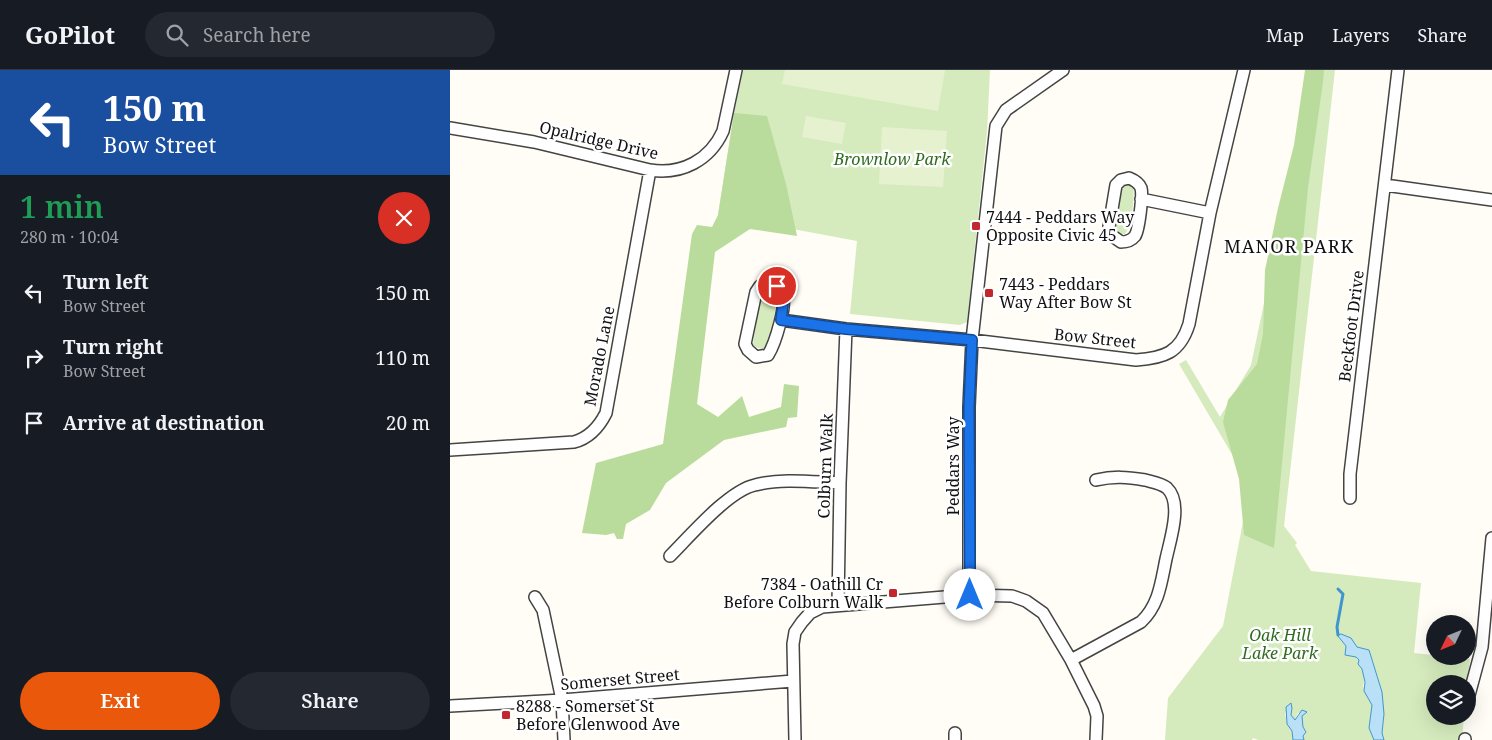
<!DOCTYPE html>
<meta charset="utf-8">
<style>
:root{--surface:#171b24;--page:#242831;--text:#f1f3f6;--muted:#9ea1a6;--line:#363941;--accent:#ea580c}
body{margin:0;font-family:"Noto Serif",serif;background:var(--page);color:var(--text);height:100vh;display:flex;flex-direction:column;font-size:19px;white-space:nowrap}
*{box-sizing:border-box;margin:0}
p{font-size:16px;color:var(--muted)}
.icon{flex:none;width:28px;height:28px;fill:none;stroke:currentColor;stroke-width:2;stroke-linecap:round;stroke-linejoin:round}
.map{position:relative;flex:1;overflow:hidden}
.drawer{display:flex;flex-direction:column;background:var(--surface);width:450px}
.drawer>*{flex:none}
.hud{background:#1a4fa0;color:#fff;overflow:hidden}
.needle{width:32px;rotate:227deg}
.buttons{position:absolute;left:976px;top:545px;display:grid;gap:10px}
.buttons a{display:grid;place-items:center;width:50px;height:50px;border-radius:50%;background:var(--surface);box-shadow:0 5px 20px #0002;font-size:25px}
.pin{position:absolute;display:grid;place-items:center;width:42px;height:42px;color:#fff;margin:-21px;border:2px solid #fff;border-radius:50%;box-shadow:0 1px 5px #0007}
.me{position:absolute;width:55px;margin:-28px;rotate:0deg;stroke-linejoin:round;filter:drop-shadow(0 0 4px #0008)}
.turn{display:flex;align-items:center;gap:18px;height:105px;padding:0 20px;font-size:22px}
.turn .icon{width:65px;height:65px;stroke-width:2.5}
.turn b{display:block;font-size:35px;line-height:42px}
.round{display:grid;place-items:center;flex:none;width:52px;height:52px;border-radius:26px;background:var(--page)}
.head{display:flex;align-items:center;justify-content:space-between;height:85px;padding:0 20px}
h1{font-size:30px;font-weight:600;line-height:38px;color:#1e9e55}
.cta{display:flex;gap:10px;margin-top:auto;padding:10px 20px}
.cta a{flex:1;height:58px;border-radius:30px;background:var(--accent);color:#fff;font-size:20px;font-weight:600;line-height:58px;text-align:center}
.cta a+a{background:var(--page);color:var(--text)}
ul{padding:0;list-style:none}
li{display:flex;align-items:center;gap:15px;height:65px;padding:0 20px}
li div{flex:1}
li b{display:block;font-size:19px}
li em{font-style:normal}
header{display:flex;align-items:center;gap:30px;box-sizing:border-box;height:70px;padding:0 25px;background:var(--surface);border-bottom:1px solid var(--line)}
header strong{font-size:24px}
nav{display:flex;gap:28px;margin-inline-start:auto;font-size:18px}
.search{width:350px;height:45px;background:var(--page);display:flex;align-items:center;gap:12px;box-sizing:border-box;padding:0 18px;border-radius:28px;color:var(--muted);font-size:19px}
main{display:flex;flex:1;min-height:0}
.map>svg:first-child{display:block}
.green{fill:#d5ebbd}
.forest{fill:#b9dc9c}
.pitch{fill:#e6f2cf}
.water{fill:#b9e0f7;stroke:#3f96cf}
.lines{fill:none;stroke-linecap:round;stroke-linejoin:round}
.stream{stroke:#3f96cf;stroke-width:3}
.street-casing{stroke:#444;stroke-width:14}
.street{stroke:#fff;stroke-width:11}
.route-casing{stroke:#114b97;stroke-width:12}
.route{stroke:#1a73e8;stroke-width:9}
.poi-dot{fill:#c4262e;stroke:#fff;stroke-width:2}
.labels{text-anchor:middle;dominant-baseline:central;stroke-width:5;stroke-linejoin:round;paint-order:stroke}
.street-label{font-size:16px;fill:#111;stroke:#fff}
.park-label{font-size:16px;font-style:italic;fill:#2f6b1f;stroke:#fff}
.poi-label{font-size:16px;fill:#111;stroke:#fff;text-anchor:start}
.neighbourhood-label{font-size:18px;letter-spacing:1px;fill:#111;stroke:#fff}
</style>
<header>
<strong>GoPilot</strong>
<div class="search"><svg class="icon" aria-label="search" viewBox="0 0 24 24"><circle cx="10" cy="10" r="6"/><path d="M15 15l6 6"/></svg>Search here</div>
<nav><a>Map</a><a>Layers</a><a>Share</a></nav>
</header>
<main>
<section class="drawer">
<div class="hud">
<div class="turn"><svg class="icon" aria-label="left" viewBox="0 0 24 24"><path d="M17 20v-9H6M10 6l-5 5 5 5"/></svg><div><b>150 m</b>Bow Street</div></div>
</div>
<div class="head"><div><h1>1 min</h1><p>280 m · 10:04</p></div><a class="round" style="background:#d93025;color:#fff"><svg class="icon" aria-label="close" viewBox="0 0 24 24"><path d="M6 6l12 12M18 6L6 18"/></svg></a></div>
<ul>
<li><svg class="icon" aria-label="left" viewBox="0 0 24 24"><path d="M17 20v-9H6M10 6l-5 5 5 5"/></svg><div><b>Turn left</b><p>Bow Street</p></div><em>150 m</em></li>
<li><svg class="icon" aria-label="right" viewBox="0 0 24 24"><path d="M7 20v-9h11M14 6l5 5-5 5"/></svg><div><b>Turn right</b><p>Bow Street</p></div><em>110 m</em></li>
<li><svg class="icon" aria-label="arrive" viewBox="0 0 24 24"><path d="M6 21V4h12l-3 4 3 4H6"/></svg><div><b>Arrive at destination</b></div><em>20 m</em></li>
</ul>
<div class="cta"><a>Exit</a><a>Share</a></div>
</section>
<div class="map">
<svg width="1042" height="670" viewBox="0 0 1042 670">
<rect width="100%" height="100%" fill="#fffdf5"/>
<path class="green" d="M293,0H540L537,62L517,252L510,255L400,244L407,171L268,145L284,43Z
M863,0H885L834,456L847,473L845,475L861,501L971,513L964,583L1020,589L1017,614H985V646H1014L1012,670H934L932,663L934,648L928,608L919,580L907,577C901,571 898,564 888,566L896,576L895,585L906,587C912,594 916,608 913,616L922,635L919,658L924,670H854L853,666L856,661L853,657L852,646L854,643H848L845,650L841,645L842,638L835,643L837,654L842,661L843,670H808L803,668L802,670H715L718,628L773,556L800,415L729,294L736,290L770,347L801,295Z
M676,112L683,116C685,126 682,156 675,164H670L666,161L664,153L668,121Z
M322,222L327,228L321,266L315,279H312L305,277L303,274L308,239L313,224Z"/>
<path class="forest" d="M855,0H874L873,12L858,118L824,478L794,465L789,409L773,352L778,330L807,294L813,264L815,200L828,138L844,75Z
M284,43L317,46L336,114L347,166L300,159L265,182L247,334L268,347L292,326L299,347L331,337L334,314L349,316L347,347L338,348L336,357L274,370L216,413L200,440L176,454L173,469H167L164,463L156,465L132,463L146,393L213,374L242,164L247,155L262,157L268,145Z"/>
<path class="pitch" d="M335,0H495L488,41L332,14Z
M356,46L396,53L392,74L352,67Z
M432,57L497,61L493,117L429,114Z"/>
<path class="water" d="M891,564L901,568L907,577L919,580L932,622L934,644L932,663L934,670H924L919,658L922,635L914,621L915,612L912,599L908,594L909,590L906,587L895,585L896,576L888,566V565Z
M841,633L842,638L841,645L845,650L852,640L857,642L852,646L853,657L856,662L853,666L854,670H843L842,661L837,654L836,637Z"/>
<g class="lines">
<path class="stream" d="M888,565L887,557L893,524L888,519"/>
<g class="street-casing">
<path id="street" d="M0,58L84,72L200,100C232,105 260,90 273,61L286,0
M679,108C684,110 689,113 691,118C693,125 689,160 685,166C681,171 677,172 671,172L661,165L659,157L666,115L671,110Z
M935,115L1042,130
M691,129L760,143
M315,213C322,214 329,215 332,221C338,233 325,274 318,285L306,287L298,280L295,274L306,222L310,216Z
M331,250L396,259L522,270L686,290C714,288 730,283 739,254L760,143L794,0
M0,380L124,372C139,368 149,357 156,343L200,100
M900,428V404L948,0
M220,486C240,466 278,421 305,415C332,408 362,412 390,413
M519,525V337L522,270L546,56L556,40L613,0
M85,527L93,540L112,630L114,670
M388,535L390,413L396,259
M621,590L691,552C709,535 711,513 716,489C720,470 733,433 717,418C711,413 702,412 695,410C677,407 664,406 646,410
M1018,629L1032,577L1042,468
M0,636L112,630L343,611
M505,663V670
M345,670L343,574L345,562L352,552L360,543L372,537L519,525L562,526L576,531L593,543L621,590L644,636L647,646L646,670
M1015,670V669"/>
</g>
<use href="#street" class="street"/>
</g>
<g class="lines">
<g class="route-casing">
<path id="route" d="M327,216C337,224 332,238 331,250L396,259L522,270L519,337L520,525"/>
</g>
<use href="#route" class="route"/>
</g>
<g class="poi-dot">
<rect x="521" y="151" width="10" height="10" rx="2.5"/>
<rect x="534" y="218" width="10" height="10" rx="2.5"/>
<rect x="438" y="518" width="10" height="10" rx="2.5"/>
<rect x="51" y="640" width="10" height="10" rx="2.5"/>
</g>
<g class="labels">
<g class="street-label">
<text transform="translate(149 70) rotate(13)">Opalridge Drive</text>
<text transform="translate(901 256) rotate(-83)">Beckfoot Drive</text>
<text transform="translate(645 268) rotate(6)">Bow Street</text>
<text transform="translate(149 286) rotate(-79)">Morado Lane</text>
<text transform="translate(375 396) rotate(-88)">Colburn Walk</text>
<text transform="translate(503 396) rotate(-90)">Peddars Way</text>
<text transform="translate(170 609) rotate(-5)">Somerset Street</text>
</g>
<g class="park-label">
<text x="442" y="89">Brownlow Park</text>
<text x="830" y="565">Oak Hill<tspan x="830" dy="18">Lake Park</tspan></text>
</g>
<g class="poi-label">
<text x="536" y="147">7444 - Peddars Way<tspan x="536" dy="18">Opposite Civic 45</tspan></text>
<text x="549" y="214">7443 - Peddars<tspan x="549" dy="18">Way After Bow St</tspan></text>
<text x="433" y="514" text-anchor="end">7384 - Oathill Cr<tspan x="433" dy="18">Before Colburn Walk</tspan></text>
<text x="66" y="636">8288 - Somerset St<tspan x="66" dy="18">Before Glenwood Ave</tspan></text>
</g>
<g class="neighbourhood-label">
<text x="839" y="176">MANOR PARK</text>
</g>
</g>
</svg>
<div class="buttons">
<a><svg class="needle" viewBox="-14 -14 28 28"><path d="M0-13l5 13h-10z" fill="#e53935"/><path d="M0 13l5-13h-10z" fill="#9ea1a6"/></svg></a>
<a><svg class="icon" aria-label="layers" viewBox="0 0 24 24"><path d="M12 4l9 5-9 5-9-5zM3 14l9 5 9-5"/></svg></a>
</div>
<div class="pin" style="left:327px;top:216px;background:#d93025"><svg class="icon" aria-label="arrive" viewBox="0 0 24 24"><path d="M6 21V4h12l-3 4 3 4H6"/></svg></div>
<svg class="me" style="left:520px;top:525px" viewBox="-20 -20 40 40"><circle r="19" fill="#fff"/><path d="M0-13L10 11 0 6-10 11z" fill="#1a73e8"/></svg>
</div>
</main>
